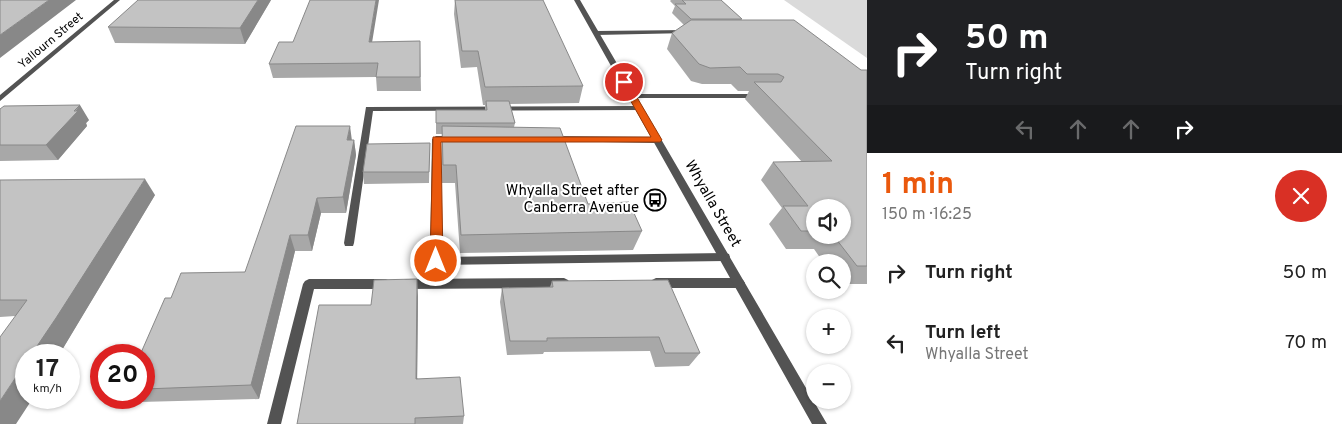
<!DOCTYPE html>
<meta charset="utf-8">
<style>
:root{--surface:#fff;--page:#f6f6f6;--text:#222;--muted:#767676;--accent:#ea580c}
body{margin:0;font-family:Overpass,sans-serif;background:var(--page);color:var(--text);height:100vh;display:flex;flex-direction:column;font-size:19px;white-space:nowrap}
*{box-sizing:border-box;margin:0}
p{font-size:16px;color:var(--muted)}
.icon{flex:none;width:28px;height:28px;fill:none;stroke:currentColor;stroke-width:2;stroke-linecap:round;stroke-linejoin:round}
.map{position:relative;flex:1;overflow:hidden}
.side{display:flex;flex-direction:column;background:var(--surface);width:475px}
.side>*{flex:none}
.hud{background:#202124;color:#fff;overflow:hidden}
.buttons{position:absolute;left:806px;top:199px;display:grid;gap:10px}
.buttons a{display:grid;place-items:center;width:45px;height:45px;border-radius:50%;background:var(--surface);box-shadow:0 1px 4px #0004;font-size:25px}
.speed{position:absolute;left:15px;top:344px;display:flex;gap:10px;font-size:25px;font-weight:700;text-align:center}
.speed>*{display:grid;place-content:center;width:65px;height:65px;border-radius:50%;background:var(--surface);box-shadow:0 1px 4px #0004;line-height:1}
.speed small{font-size:12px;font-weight:400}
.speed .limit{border:8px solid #d22;background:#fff;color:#111}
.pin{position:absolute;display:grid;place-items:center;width:42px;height:42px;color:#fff;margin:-21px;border:2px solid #fff;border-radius:50%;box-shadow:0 1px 5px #0007}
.me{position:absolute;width:55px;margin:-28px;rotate:0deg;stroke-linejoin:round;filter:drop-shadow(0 0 4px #0008)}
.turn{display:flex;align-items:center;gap:18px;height:105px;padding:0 15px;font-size:22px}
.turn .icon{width:65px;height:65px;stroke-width:2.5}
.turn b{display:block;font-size:35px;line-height:42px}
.lanes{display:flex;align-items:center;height:48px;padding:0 15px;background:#0003;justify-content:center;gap:25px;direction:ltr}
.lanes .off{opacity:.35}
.round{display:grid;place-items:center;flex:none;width:52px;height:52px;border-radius:26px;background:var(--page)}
.summary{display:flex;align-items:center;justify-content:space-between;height:85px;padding:0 15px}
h1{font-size:30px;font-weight:700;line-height:38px;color:var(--accent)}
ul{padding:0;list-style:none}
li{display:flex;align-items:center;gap:15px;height:70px;padding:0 15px}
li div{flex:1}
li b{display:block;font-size:19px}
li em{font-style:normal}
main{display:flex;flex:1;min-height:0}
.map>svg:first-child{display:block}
.green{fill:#dadada}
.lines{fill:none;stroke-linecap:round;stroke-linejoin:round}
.service{fill:#535353;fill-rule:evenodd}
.minor{fill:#535353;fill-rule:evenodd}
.wall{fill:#a8a8a8;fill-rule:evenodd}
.shaded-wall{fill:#888}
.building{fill:#c3c3c3;stroke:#888}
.route{fill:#ea580c;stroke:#983908}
.labels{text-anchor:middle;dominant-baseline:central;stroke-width:4;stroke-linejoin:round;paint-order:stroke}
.far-street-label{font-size:12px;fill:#000;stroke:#fff}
.poi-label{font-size:15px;fill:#000;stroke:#fff;text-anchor:end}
.street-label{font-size:15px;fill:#000;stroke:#fff}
</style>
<main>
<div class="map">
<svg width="867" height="424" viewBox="0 0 867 424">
<rect width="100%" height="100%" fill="#fff"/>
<path class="green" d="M784,0H867V58Z"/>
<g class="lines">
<path class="service" d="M687,30L690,32L689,33L596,35L593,33L596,31Z
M629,94H759L763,96L759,98H629Z
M639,106H642V110L373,111L354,243L353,246H345L344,243L366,107Z
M436,136H454L458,139L454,142H440L441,257L725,253L729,254L730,257L729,260L725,261L436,265L432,264L430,261L432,139Z
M551,136L657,137L661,140L657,143L548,141L547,139Z
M564,278L568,280L570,283L568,286L564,288L406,289L402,287L400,284L402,281L406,279Z
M656,278H739L743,280L745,283L743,286L739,288H656L652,286L650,283L652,280Z
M309,279H386L390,281L392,284L390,287L386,289H314L281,424H267L303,284L305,281Z"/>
<path class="minor" d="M114,0H120L0,101V95Z
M574,0H580L827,424H812Z"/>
</g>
<path class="wall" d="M271,0L245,44L115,43L108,27Z
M455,0L583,86L579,103L510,104L515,123L514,127L588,204L642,231L633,250L460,253L455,183H442V134H436V110H485V105H483L477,67L461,68L454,14Z
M671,0H721L742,19L741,20L861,70H867V284H842V262H823L814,249H786L769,224L782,208L761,180L773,162H802L745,99L749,91H738L731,84H702L691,81L667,49L672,33L684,25L672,13L675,6L670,1ZM815,208L842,235H815Z
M420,41L421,91H377L376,77L273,78L269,64L372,42Z
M0,109L89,120L86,123L87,126L58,160L0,161Z
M352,140H354L356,155L346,213H321L312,251H295L259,399L139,402L134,398H144V355L171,298L245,272Z
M430,143L429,183L364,184L363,172Z
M0,180L155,195L59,355H26L15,316L0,317Z
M552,281L700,353L689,366L655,367L650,351L544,352L543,354L507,355L500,302L502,288L550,287Z
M418,296L417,378L464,416L463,424H297L371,305Z"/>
<path class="shaded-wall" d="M49,0H76L0,58V35Z
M258,0H271L245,44L240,28Z
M376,0H379L370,55L369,42Z
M80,105L89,120L86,123L87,126L58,160L46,145Z
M350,126L352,141L347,140Z
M354,140L356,155L346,213L343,197Z
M145,179L155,195L59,355H31Z
M317,198L321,213L312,251L308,235Z
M290,235L295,251L259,399L251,385Z
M417,279L418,296L417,394L416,379Z
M26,362V398H33L16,424H0V401Z"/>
<path class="building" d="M0,0H49L0,35Z
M138,0H258L240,28L108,27Z
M310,0H376L369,42L420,41V77H376L378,63L269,64L279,42H293Z
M455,0H543L583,86L485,87L478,51H462Z
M682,0H721L742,19H691L675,4H686Z
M691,20H794L861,70H867V266H857L833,235H842V208H815V231H801L783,206H808L773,162L832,161L754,82H781L784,77L778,74H747L740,67L710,68L699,64L672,33Z
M486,101H509L515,123H436V110H487Z
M80,105L74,111H78L46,145H0V109L4,106Z
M296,126H350L347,140H354L343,197L317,198L308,235H290L251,385L144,389V355H140L165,298H171L181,273L245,272Z
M442,126L560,128L588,204L629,202L642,231L461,235L456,165H443Z
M430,143L429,172H363L367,144Z
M145,179L56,318L31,355H26V362L0,401V337L27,300H0V180Z
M417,279L416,379L460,377L464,416L415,418V424H297L319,305H371L374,280Z
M668,280L700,353H665L659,337L547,338V341H510L502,288L553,287L552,281Z"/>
<path class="route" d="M624,80L628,82L662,140L660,142H441L443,261L441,264H432L430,261L433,137H651L620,82Z"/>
<defs>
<g id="bus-ring" transform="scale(1.125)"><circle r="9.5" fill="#fff" stroke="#000" stroke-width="1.5"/><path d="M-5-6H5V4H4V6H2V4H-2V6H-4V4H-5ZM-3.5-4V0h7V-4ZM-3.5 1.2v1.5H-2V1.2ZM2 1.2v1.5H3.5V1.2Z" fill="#000"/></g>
</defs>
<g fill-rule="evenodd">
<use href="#bus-ring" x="655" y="200"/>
</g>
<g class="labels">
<g class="far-street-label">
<text transform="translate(51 41) rotate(-40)">Yallourn Street</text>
</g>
<g class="poi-label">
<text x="639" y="191">Whyalla Street after<tspan x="639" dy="17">Canberra Avenue</tspan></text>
</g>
<g class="street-label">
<text transform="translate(712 204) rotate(60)">Whyalla Street</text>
</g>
</g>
</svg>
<div class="buttons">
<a><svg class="icon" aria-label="sound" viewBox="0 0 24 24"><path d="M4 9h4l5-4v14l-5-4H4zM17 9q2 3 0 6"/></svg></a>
<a><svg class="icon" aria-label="search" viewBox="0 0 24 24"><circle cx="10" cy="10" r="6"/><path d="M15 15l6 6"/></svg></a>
<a>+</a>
<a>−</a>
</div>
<div class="speed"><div>17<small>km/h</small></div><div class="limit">20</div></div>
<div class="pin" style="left:624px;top:82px;background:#d93025"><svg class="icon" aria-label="arrive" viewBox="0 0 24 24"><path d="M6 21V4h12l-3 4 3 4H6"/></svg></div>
<svg class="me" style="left:436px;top:261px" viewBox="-20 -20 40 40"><circle r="17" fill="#ea580c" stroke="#fff" stroke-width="3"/><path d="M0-11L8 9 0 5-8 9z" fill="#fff"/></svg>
</div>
<section class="side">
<div class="hud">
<div class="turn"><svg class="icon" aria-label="right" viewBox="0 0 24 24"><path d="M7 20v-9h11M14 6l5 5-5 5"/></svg><div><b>50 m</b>Turn right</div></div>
<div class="lanes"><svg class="icon off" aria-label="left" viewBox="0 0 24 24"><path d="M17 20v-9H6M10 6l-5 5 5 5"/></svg><svg class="icon off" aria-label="ahead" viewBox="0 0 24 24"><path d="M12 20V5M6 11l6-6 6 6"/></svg><svg class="icon off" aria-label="ahead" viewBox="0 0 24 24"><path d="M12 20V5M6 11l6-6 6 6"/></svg><svg class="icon" aria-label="right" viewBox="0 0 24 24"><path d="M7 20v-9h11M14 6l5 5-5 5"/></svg></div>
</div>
<div class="summary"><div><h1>1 min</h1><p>150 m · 16:25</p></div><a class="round" style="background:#d93025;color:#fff"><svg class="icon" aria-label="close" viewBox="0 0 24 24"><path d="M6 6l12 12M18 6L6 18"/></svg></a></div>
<ul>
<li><svg class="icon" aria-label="right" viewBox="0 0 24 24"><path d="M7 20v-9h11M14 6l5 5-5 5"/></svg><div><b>Turn right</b></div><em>50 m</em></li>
<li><svg class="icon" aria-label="left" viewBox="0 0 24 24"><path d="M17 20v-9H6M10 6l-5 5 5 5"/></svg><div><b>Turn left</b><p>Whyalla Street</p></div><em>70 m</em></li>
</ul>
</section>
</main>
